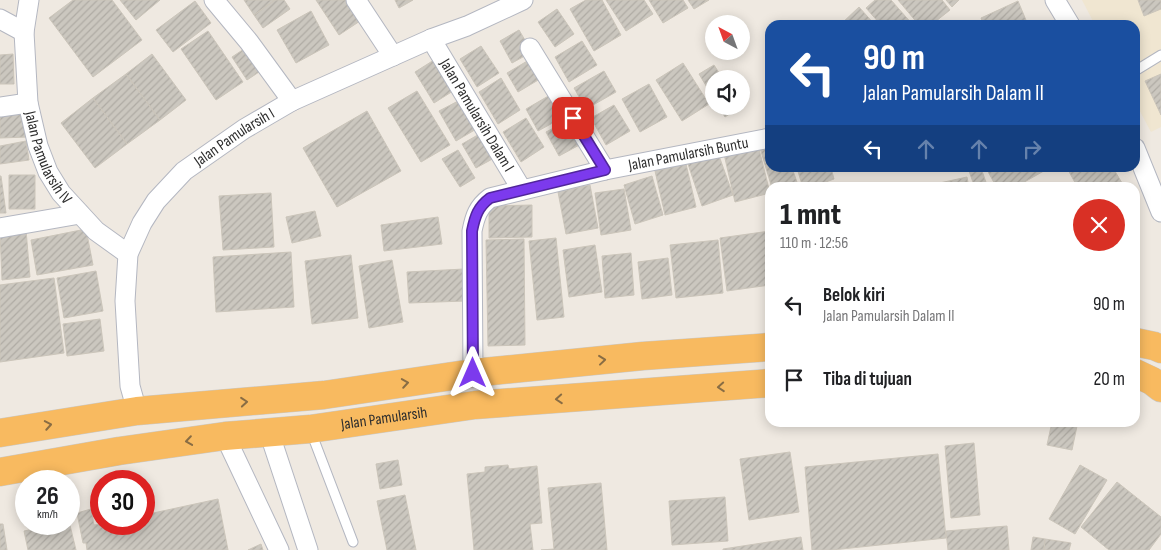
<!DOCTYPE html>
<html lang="id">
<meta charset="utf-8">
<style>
:root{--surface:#fff;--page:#f2f2f2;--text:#202124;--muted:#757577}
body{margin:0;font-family:"Sofia Sans Condensed",sans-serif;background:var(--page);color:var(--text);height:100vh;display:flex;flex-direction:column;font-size:19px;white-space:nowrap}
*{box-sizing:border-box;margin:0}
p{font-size:16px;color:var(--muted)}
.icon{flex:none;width:28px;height:28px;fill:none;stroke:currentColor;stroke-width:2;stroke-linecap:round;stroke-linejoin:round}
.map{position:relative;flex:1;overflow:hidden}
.panel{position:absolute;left:765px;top:182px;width:375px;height:245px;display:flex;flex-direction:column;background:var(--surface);border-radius:15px;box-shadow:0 2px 12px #0003}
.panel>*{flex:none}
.guide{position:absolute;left:765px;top:20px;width:375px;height:152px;border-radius:15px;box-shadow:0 2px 12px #0003;background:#1a4fa0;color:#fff;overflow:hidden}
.needle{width:32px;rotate:319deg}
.controls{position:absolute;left:705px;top:15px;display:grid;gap:10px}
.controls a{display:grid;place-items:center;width:45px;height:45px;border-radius:50%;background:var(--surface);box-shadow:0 2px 12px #0003;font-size:25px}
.speed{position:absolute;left:15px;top:470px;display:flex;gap:10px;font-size:25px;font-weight:700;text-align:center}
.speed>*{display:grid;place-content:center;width:65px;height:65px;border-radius:50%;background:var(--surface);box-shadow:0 2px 12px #0003;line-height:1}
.speed small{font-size:12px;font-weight:400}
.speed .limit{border:8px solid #d22;background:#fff;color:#111}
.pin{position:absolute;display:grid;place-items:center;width:42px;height:42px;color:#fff;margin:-21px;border-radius:10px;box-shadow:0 2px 8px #0006}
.me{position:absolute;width:55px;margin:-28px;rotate:0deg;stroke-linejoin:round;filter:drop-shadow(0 0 4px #0008)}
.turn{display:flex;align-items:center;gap:18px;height:105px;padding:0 15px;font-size:22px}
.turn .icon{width:65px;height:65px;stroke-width:2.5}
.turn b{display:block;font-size:35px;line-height:42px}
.lanes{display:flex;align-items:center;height:48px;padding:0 15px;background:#0003;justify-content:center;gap:25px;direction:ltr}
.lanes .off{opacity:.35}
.round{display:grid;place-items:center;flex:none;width:52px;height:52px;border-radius:26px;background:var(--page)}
.overview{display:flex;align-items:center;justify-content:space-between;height:85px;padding:0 15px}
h1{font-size:30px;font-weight:800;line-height:38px}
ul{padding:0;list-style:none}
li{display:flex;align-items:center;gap:15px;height:75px;padding:0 15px}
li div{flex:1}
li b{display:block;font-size:19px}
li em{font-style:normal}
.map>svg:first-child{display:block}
.education{fill:#f0e6d1}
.building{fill:url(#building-hatch);stroke:#cbc5ba}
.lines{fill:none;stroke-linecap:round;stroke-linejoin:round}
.service-casing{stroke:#b4b7c1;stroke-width:11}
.minor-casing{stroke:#b4b7c1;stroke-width:21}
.trunk-casing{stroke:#c9c9c9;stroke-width:29}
.service{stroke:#fff;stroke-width:9}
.minor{stroke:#fff;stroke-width:19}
.trunk{stroke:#f8ba60;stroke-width:28}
.oneway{stroke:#896d44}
.route-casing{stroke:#51269a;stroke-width:12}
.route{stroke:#7c3aed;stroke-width:9}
.labels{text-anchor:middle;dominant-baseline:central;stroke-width:4;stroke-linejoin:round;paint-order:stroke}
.street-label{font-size:16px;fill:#2e2e2e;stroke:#fff}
</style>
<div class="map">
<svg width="1161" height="550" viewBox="0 0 1161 550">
<defs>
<pattern id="building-hatch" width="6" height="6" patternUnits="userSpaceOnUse" patternTransform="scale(1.25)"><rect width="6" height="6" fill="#cbc7bf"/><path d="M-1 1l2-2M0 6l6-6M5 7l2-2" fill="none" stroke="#afaba4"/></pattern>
</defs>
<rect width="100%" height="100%" fill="#efe9e1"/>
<path class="education" d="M1082,0H1161V127L1151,132L1135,102V25H1095Z"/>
<path class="building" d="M73,0H112L142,40L93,77L49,18Z
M120,0H160L136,20Z
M244,0H275L254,15Z
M275,0H284L290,9L263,28L254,15Z
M316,0H346L360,21L339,35Z
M395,0H413L399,8Z
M586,0H602L621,35L594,51L570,9Z
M606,0H644L653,14L626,31Z
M649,0H683L688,8L663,23Z
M688,0H709L694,9Z
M875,0H891L913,25H881L866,8Z
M898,0H942L950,10L931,25H919Z
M946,0H959L952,7Z
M1138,0H1161V9L1144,16Z
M195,1L211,23L173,52L156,30Z
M1018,1L1028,25H984L981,18Z
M859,7L875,25H840Z
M557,9L574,34L555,47L538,22Z
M311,11L329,45L296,63L277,30Z
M519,30L532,52L512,63L500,41Z
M208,31L243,82L216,100L181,49Z
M582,41L597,65L569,82L555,57Z
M250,45L265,68L247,80L232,57Z
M481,46L499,73L477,87L460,59Z
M13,54L14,84H0V55Z
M152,54L186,100L160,120L126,74Z
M534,57L545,76L518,92L507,73Z
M434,60L453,91L434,103L415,72Z
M683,63L709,104L682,121L656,80Z
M714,65L723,79H714V99L699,74Z
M604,71L616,92L586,109L574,88Z
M126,74L160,120L127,144L93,98Z
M1161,74V115L1145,81Z
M501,78L520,110L498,124L479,92Z
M649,84L667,117L640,132L622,99Z
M417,91L450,145L421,162L388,108Z
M557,91L569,114L538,131L526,109Z
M93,98L127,144L95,168L61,123Z
M462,99L478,128L456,141L439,111Z
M614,105L630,131L606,145L591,118Z
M718,106H740V107L725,117Z
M0,110H28V137L0,138Z
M367,111L401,171L337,207L303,148Z
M526,118L544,147L521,162L503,132Z
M571,119L583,143L559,156L546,132Z
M483,132L496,157L476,168L462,144Z
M26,141L29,160L0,164V146Z
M770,144V168H792L798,185L791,188H772L760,148Z
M758,145L770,193L735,202L724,154Z
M458,150L475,178L460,187L442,159Z
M718,153L733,195L702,206L688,164Z
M686,164L696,207L665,215L655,171Z
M797,168H831L834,179L809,188H803Z
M968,168H981L988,188H975Z
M986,168H1049L1014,188H997Z
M1067,168H1113L1125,188H1078Z
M9,175H35V209H9Z
M0,176H1L6,213H0Z
M652,176L663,215L635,224L624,185Z
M967,177L969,188H926V186Z
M590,185L598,228L566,234L558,192Z
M624,189L631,230L601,235L595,193Z
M271,193L274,247L223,250L219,196Z
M532,205V237L489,238V206Z
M315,211L321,236L292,243L286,217Z
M438,217L442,244L384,251L381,225Z
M86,229L93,265L37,275L31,240Z
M26,230L30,277L2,280L0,233Z
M770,231V285L727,291L720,238Z
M556,238L564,317L537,320L529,241Z
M524,239L525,345L488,346L486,240Z
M718,240L723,293L676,298L670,245Z
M595,245L602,292L569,297L563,250Z
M291,252L294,307L216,312L213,257Z
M631,253L634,295L605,298L602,256Z
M351,255L358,318L312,324L305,261Z
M668,258L672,295L642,299L638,262Z
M392,260L403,322L369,328L359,266Z
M464,269L465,301L409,303L407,272Z
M96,271L103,311L64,318L57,278Z
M54,278L64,353L0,362V285Z
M100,319L104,351L67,356L63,324Z
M1052,422L1077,426L1072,450L1047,445Z
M974,443L980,515L951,518L945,446Z
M790,452L799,512L749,520L740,459Z
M938,454L946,538L832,550H812L805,467Z
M398,460L402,485L380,489L376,464Z
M508,465L509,469L537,466L542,523L530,524L533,550H474L467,474L485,472V467Z
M1080,465L1107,480L1075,534L1049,519Z
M1117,482L1161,517V534L1149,550H1109L1081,527Z
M601,483L607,550H541L554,549L548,488Z
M405,495L416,550H387L377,501Z
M725,497L728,541L672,545L669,501Z
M218,499L228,550H87L86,543H83L77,513L91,509L94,525L102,524H144V515Z
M69,521L76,550H28L24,531L58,524H69Z
M0,524H3L7,550H0Z
M1007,526L1009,550H948L946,531Z
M801,537L803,550H723V549Z
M1033,537L1045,539L1044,550H1031Z
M1045,539L1071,543L1069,550H1044Z
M261,544L263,550H248Z"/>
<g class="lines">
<g class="service-casing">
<path id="service" d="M1135,71L1161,55
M311,432L353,542"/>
</g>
<g class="minor-casing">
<g id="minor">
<path id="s1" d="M29,0L24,32L28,103L38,146L48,172L61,193L96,231L128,254"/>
<path d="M214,0L249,42L292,101"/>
<path d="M356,0L393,56"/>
<path d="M1055,0L1070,25"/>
<path d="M0,19L24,32"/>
<path id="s2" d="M431,39L522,190"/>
<path d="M530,48L605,170"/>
<path d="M0,107L28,103"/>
<path d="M1135,148L1161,212"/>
<path d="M0,228L80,214"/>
<path id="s3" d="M473,373L472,231C475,216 478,207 490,198L605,170L770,138"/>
<path id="s4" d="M137,411L130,386L125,301L128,254L142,223L156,201L184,171L244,129L292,101L431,39L467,26L523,0"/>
<path d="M269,432L308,550"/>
<path d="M225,436L279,550"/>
</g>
</g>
<g class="trunk-casing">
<g id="trunk">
<path d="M1135,342L1154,346L1161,349"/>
<path d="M1135,373L1152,381L1161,388"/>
<path d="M0,433L137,411L324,395L473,373L643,356L770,347"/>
<path id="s5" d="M0,472L119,451L225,436L310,429L475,405L770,383"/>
</g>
</g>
<use href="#service" class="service"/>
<use href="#minor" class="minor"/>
<use href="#trunk" class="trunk"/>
</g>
<defs><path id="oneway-chevron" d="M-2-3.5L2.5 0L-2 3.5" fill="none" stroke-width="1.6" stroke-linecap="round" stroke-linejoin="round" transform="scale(1.25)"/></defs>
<g class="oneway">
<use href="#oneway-chevron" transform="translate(602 360) rotate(-6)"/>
<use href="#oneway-chevron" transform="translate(405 383) rotate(-9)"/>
<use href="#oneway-chevron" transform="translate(721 387) rotate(176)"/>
<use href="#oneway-chevron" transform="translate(559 399) rotate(176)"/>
<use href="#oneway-chevron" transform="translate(244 402) rotate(-5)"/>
<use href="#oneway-chevron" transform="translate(48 425) rotate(-10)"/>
<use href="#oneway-chevron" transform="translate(189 441) rotate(172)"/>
</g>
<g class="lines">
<g class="route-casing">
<path id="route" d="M473,373L472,231C475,216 478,207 490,198L605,170L573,118"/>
</g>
<use href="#route" class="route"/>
</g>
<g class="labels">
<g class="street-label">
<text stroke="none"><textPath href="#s2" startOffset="89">Jalan Pamularsih Dalam I</textPath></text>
<text stroke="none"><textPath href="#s4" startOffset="320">Jalan Pamularsih I</textPath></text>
<text stroke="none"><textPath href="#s3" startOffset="384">Jalan Pamularsih Buntu</textPath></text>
<text stroke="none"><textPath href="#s1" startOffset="162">Jalan Pamularsih IV</textPath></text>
<text stroke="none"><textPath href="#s5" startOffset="388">Jalan Pamularsih</textPath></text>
</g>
</g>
</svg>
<div class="controls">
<a><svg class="needle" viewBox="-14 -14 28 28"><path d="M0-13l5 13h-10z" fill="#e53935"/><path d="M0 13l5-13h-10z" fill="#757577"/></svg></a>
<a><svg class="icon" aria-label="sound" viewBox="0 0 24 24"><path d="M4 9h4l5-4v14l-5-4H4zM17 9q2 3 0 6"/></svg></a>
</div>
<div class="speed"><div>26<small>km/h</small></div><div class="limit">30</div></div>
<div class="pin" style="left:573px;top:118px;background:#d93025"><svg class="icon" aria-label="arrive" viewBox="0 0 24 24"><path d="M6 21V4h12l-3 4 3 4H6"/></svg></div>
<svg class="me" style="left:473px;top:373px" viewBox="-20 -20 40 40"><path d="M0-17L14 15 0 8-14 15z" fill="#7c3aed" stroke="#fff" stroke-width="4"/></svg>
<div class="guide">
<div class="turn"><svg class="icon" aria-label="left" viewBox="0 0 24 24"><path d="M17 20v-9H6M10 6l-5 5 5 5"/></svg><div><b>90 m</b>Jalan Pamularsih Dalam II</div></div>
<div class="lanes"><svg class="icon" aria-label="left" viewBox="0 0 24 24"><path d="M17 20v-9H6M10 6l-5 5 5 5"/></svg><svg class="icon off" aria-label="ahead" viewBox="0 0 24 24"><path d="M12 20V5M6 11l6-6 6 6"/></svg><svg class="icon off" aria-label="ahead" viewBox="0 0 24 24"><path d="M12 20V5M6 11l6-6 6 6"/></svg><svg class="icon off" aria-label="right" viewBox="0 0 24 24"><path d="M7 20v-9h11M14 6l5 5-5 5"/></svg></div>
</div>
<section class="panel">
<div class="overview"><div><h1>1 mnt</h1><p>110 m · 12:56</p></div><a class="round" style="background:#d93025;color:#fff"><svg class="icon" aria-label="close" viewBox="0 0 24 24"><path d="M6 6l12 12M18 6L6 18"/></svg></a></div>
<ul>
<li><svg class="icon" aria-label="left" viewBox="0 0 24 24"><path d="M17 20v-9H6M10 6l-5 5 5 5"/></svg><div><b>Belok kiri</b><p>Jalan Pamularsih Dalam II</p></div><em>90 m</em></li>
<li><svg class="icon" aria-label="arrive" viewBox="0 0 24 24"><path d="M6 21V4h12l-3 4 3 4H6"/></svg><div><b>Tiba di tujuan</b></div><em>20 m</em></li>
</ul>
</section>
</div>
